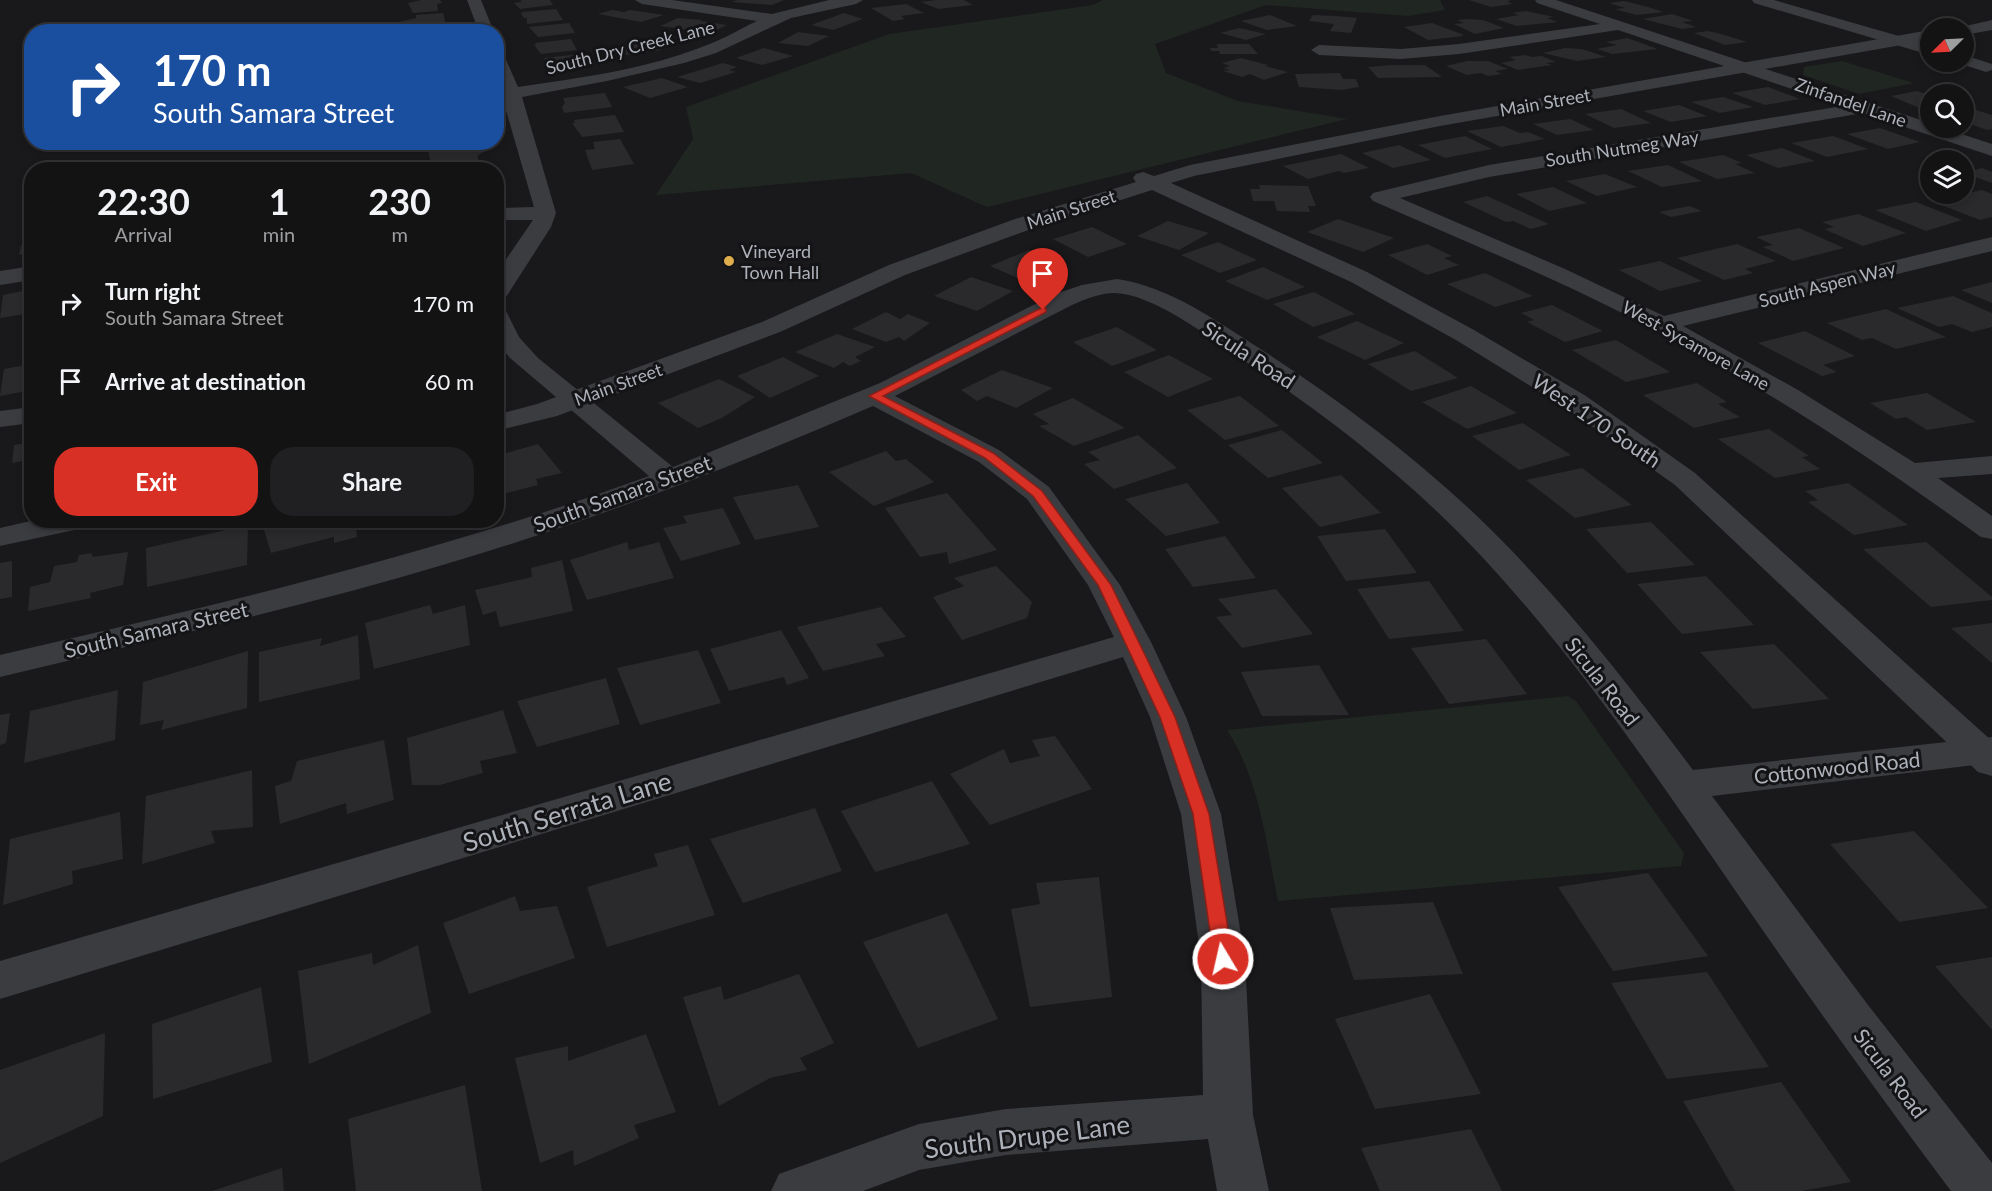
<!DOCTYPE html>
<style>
:root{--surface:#131314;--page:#202022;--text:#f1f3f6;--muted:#9d9ea0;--line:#323234;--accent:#d93025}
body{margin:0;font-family:Lato,sans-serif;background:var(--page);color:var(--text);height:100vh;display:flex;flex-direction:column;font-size:22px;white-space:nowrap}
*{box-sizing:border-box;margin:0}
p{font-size:20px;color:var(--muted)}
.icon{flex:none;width:33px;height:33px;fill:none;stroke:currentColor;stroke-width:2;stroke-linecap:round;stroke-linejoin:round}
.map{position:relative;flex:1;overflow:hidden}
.sheet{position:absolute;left:24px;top:162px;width:480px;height:366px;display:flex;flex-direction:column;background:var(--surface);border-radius:24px;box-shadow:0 3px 9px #0003,0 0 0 2px var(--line)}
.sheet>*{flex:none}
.banner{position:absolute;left:24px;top:24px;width:480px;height:126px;border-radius:24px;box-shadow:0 3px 9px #0003,0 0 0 2px var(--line);background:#1a4fa0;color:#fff;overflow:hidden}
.needle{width:39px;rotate:246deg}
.fabs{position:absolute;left:1920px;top:18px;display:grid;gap:12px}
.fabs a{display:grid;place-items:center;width:54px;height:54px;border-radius:50%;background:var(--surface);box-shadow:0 3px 9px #0003,0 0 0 2px var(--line);font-size:30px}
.pin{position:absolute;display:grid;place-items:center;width:51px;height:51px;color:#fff;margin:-62px -26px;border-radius:50% 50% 50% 0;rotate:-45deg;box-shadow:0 0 6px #0007}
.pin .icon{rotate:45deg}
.me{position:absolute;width:66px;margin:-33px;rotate:351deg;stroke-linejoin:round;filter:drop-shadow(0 0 4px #0008)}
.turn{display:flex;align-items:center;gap:21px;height:126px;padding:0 30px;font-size:27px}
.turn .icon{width:78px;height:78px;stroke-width:2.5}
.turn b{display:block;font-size:42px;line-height:51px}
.eta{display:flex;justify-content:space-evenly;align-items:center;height:102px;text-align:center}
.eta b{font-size:36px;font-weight:700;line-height:42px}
.button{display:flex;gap:12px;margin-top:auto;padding:12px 30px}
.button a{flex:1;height:69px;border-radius:24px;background:var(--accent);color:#fff;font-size:24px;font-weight:700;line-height:69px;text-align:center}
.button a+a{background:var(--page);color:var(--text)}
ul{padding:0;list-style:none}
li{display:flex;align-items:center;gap:18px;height:78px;padding:0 30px}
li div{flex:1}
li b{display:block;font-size:22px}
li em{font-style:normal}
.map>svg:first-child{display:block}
.green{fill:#202621}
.building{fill:#2a2a2c}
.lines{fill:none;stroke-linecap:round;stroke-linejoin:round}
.minor{fill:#3b3c40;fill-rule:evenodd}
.tertiary{fill:#3b3c40;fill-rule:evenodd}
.route{fill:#d93025;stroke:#8d1f18;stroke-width:1.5}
.poi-dot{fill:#e0ad4d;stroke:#141416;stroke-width:2}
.labels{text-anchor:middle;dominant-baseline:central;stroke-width:6;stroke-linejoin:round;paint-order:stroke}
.far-street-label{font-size:18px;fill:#adb1ba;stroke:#141416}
.far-poi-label{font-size:18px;fill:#adb1ba;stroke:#141416;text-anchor:start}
.street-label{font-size:21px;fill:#adb1ba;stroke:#141416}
.near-street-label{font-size:26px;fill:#adb1ba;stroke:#141416}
</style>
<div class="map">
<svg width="1992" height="1191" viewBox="0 0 1992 1191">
<rect width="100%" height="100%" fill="#19191b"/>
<path class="green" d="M1103,0H1440L1445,10L1408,16L1266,5L1155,44L1166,73L1238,101L1347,119L987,207L911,173L656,195L693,139L686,107L889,34L1093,5Z
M1842,61L1914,83L1859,94L1803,75L1804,67Z
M1568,696L1576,701L1684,853L1681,866L1278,901C1266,844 1260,780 1227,730Z"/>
<path class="building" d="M421,0H440L442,3L437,4L438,11L413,13L408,3Z
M520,0H550L553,5L520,9L514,3L522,2Z
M737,0H784L772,5L732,2Z
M936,0H964L973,5L938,9L921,2Z
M1469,0H1510L1508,2L1513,4L1491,7Z
M1624,1L1648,7L1663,12L1637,15L1621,11L1616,9L1625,8L1609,3Z
M906,4L924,13L901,16L905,19L893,21L871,8Z
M556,9L563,20L527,24V18H524L521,14L522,12Z
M612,10L624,12L630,10L664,15L641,22L598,14Z
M1526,11L1554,17L1547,18L1558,22L1517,26L1496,19L1519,15L1512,13Z
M443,13L447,28L409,32L411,25L401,26L399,22L416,18V15Z
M844,13L863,19L833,30L811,25Z
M1672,14L1693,21L1682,22L1696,27L1682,29L1643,19Z
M1270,15L1297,26L1267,30L1241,21Z
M1313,15L1336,16L1357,18L1351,33L1330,31L1334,24L1309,21Z
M678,18L703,20L700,21L727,25L711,33L660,26Z
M1468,19L1483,20L1504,28L1475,34L1454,24L1464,23L1457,20Z
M569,23L575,33L538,37L529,27Z
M1432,23L1464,35H1461L1464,36L1428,40L1404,27Z
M1239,28L1266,34L1246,40L1220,33Z
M1708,31L1725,35L1747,42L1725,45L1694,33Z
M798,32L829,36L808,46L778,43Z
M1627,38L1658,49L1612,54L1597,49L1617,45L1606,42Z
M571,39L577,50L541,54L534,45H536L535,43Z
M649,39H664L678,44L657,51L627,55L609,48Z
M1217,44H1249L1258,54H1220L1219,51H1211L1210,48H1218Z
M764,48L793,56L762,65L736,58Z
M1565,48L1582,49L1606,57L1577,61L1543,53Z
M589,53L595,65L550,70L544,58Z
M1525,55L1532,57L1542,56L1556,62L1546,63L1552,65L1518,70L1501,63L1516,60L1509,57Z
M1241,58L1268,65L1265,66L1288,72L1264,80L1250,74L1242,77L1223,71L1230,70L1223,68L1230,66L1222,63Z
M1467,61H1488L1508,69L1495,71L1502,74L1488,76L1481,73L1467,75L1446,66Z
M723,63L737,67L729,70L736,72L700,83L677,77Z
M1392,65H1425L1442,77L1378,78L1368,67Z
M1340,73L1343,79H1356L1359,87L1341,90L1299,87L1295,74Z
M662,78L688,87L650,98L623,87Z
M1768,87L1800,99L1765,105L1732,93Z
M1917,91L1930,95V108L1924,110L1891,96Z
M605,93L612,107L564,113L562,107L565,103L563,98Z
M1723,97L1753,107L1720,113L1691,102Z
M1679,105L1707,116L1671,122L1643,111Z
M1621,109L1651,123L1614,128L1585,114Z
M1976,110L1992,115V129L1987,130L1964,122V112Z
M615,115L624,132L582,137L572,123H575L574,120Z
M1570,119L1594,130L1557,135L1533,124Z
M1503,126L1520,133L1528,132L1545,139L1501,147L1467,131Z
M1880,128L1920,142L1888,149L1847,134Z
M1465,136L1492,149L1445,158L1418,145Z
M1833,136L1868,149L1827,157L1791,143Z
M620,139L634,164L592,170L585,150L595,149L593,142Z
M482,144L485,151L477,156L479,161L432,167L428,151Z
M1399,145L1431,160L1393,168L1362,153Z
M1782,148L1815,161L1778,168L1746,155Z
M1341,154L1369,168L1344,173L1339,171L1308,179L1283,166Z
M1723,155L1742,163L1735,164L1755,173L1717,179L1679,162Z
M1668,165L1702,181L1662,187L1628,171Z
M1982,168L1992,172V183L1964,173Z
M1605,174L1637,187L1597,196L1566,181Z
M1259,185L1308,186L1316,206H1308L1310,212L1277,211L1274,201H1253L1250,189H1260Z
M1553,187L1587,203L1549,211L1516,194Z
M1982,190L1992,194V217L1980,220L1931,201Z
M1487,196L1549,224L1531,229L1513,221L1506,222L1463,202Z
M1916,202L1962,220L1926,231L1875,210Z
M1689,206L1702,211L1671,217L1659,212Z
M1858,214L1906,233L1863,246L1824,229L1834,227L1822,222Z
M1338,219L1394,238L1363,252L1307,232Z
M1168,221L1209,233L1179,250L1137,236Z
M1092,227L1127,244L1088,257L1053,239Z
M1799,228L1844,248L1793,261L1763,247L1773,245L1756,237Z
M1218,242L1257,260L1220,273L1181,255Z
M32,243V253L19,255L21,245Z
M1427,244L1452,256L1444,258L1459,265L1427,275L1388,255Z
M1737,244L1776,261L1745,269L1753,273L1724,280L1677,258Z
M1029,250L1067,266L1027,282L990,266Z
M1660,261L1702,281L1660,291L1619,270Z
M1263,267L1305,287L1267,300L1225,281Z
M1485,273L1533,296L1495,307L1447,284Z
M971,277L1013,291L977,311L934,296Z
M1992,282V303L1961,290Z
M32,289V313L0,318L3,295Z
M1314,292L1355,314L1313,327L1273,304Z
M1953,296L1992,313V327L1972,332L1952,324L1939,327L1897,308Z
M1552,305L1603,331L1565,342L1527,322L1534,320L1521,313Z
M1886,309L1946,337L1896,349L1872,338L1862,340L1827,323Z
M886,312L900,319L908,314L930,323L904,341L899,337L886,342L852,329Z
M1357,321L1404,343L1365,360L1317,337Z
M1117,327L1157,350L1112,366L1073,342Z
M1805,331L1855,356L1823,365L1837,372L1822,376L1758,343Z
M837,334L875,347L855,357L861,361L850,366L843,362L834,368L795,352Z
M1616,340L1670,372L1626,382L1572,350Z
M1415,351L1458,378L1411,391L1368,364Z
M1169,355L1213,379L1168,397L1124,372Z
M783,357L819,376L770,398L737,376Z
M32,364V390L0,396L4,369Z
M1002,370L1053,388L1016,408L987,396L977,401L961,390Z
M719,379L755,397L722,418L698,428L658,403Z
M1697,383L1727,402L1718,404L1740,417L1694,428L1643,395Z
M1471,386L1517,413L1467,429L1422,402Z
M1927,393L1976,422L1927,430L1906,417L1896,419L1870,403Z
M1240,396L1279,426L1225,440L1187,410Z
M1073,398L1125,428L1074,446L1039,426L1049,424L1033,414Z
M1523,423L1571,455L1519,470L1472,436Z
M1769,429L1809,456L1802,457L1820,469L1775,478L1718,439Z
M1282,430L1323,463L1268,478L1228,445Z
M1138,435L1177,468L1114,489L1084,464L1100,460L1088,452Z
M32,442V459L12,463L14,445Z
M538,444L562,473L536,479L538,485L496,496V456Z
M886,451L896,461L906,459L934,482L874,506L829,472Z
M1582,468L1632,505L1575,518L1526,480Z
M1341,475L1381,513L1320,527L1282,488Z
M1187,483L1220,523L1166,536L1125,499Z
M1848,483L1908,525L1854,535L1808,502L1818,500L1805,491Z
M798,485L819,527L755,540L733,497Z
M947,493L997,550L949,564L947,552L920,557L885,508Z
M723,508L741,544L681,561L663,528L687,523L683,516Z
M278,520H355L357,537L334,543V537L271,553L264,530L279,527Z
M383,520H417V521L399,527V522L386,527Z
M1651,522L1695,565L1627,573L1586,529Z
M248,525L247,565L147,587L146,548Z
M1385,529L1417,573L1346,581L1317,536Z
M1225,536L1256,578L1193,587L1165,549Z
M627,542L629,550L659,542L674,578L587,600L570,560Z
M1926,542L1992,597V600L1931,607L1863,549Z
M128,552L123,585L90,593L91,598L28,611L30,587L50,582L54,566L77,562L79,555L91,553L93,557Z
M562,560L573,611L500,627L496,611L483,615L475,590L532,577L531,568Z
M12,561V597L0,599V563Z
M996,566L1032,602L1027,618L962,640L933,597L964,586L954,578Z
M1706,576L1754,625L1682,634L1637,584Z
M1429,581L1464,631L1389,639L1357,589Z
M1276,589L1313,634L1242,648L1216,617L1232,615L1218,599Z
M430,605L433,614L465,605L470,645L374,669L365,623Z
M881,607L906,637L876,644L885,656L823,671L797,627Z
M1992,623V663L1951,628Z
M781,630L809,678L787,685L784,677L729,691L710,649Z
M358,635L360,679L259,702V652L322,638L320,646Z
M1486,639L1527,694L1449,704L1411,648Z
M1774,644L1829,699L1753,709L1700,652Z
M698,650L721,703L640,725L617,668Z
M248,651L247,708L161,730L164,720L140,725L143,682Z
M1319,665L1349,715L1262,716L1241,672Z
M606,678L620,724L537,747L517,701Z
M118,690L115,740L24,763L30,711Z
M503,710L517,753L480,761L483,773L440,785H412L407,738Z
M10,713L6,743L0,745V715Z
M1055,736L1092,789L990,825L950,774L1004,749L1010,763L1040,756L1032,740Z
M384,740L394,800L347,814L346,803L280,824L275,786L291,781L297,761Z
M252,770L253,827L211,831L215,843L142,864L146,796Z
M932,781L970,844L875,872L841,811Z
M815,808L842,871L743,903L710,839Z
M120,812L123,859L72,871L73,884L3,905L10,839Z
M1914,831L1988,908L1899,922L1830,844Z
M688,845L715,915L607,947L587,887L658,866L654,854Z
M1648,873L1708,956L1613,971L1558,887Z
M1099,877L1112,997L1030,1007L1011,909L1040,904L1036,883Z
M515,896L520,911L557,906L575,958L469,994L443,923Z
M1433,902L1463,974L1354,980L1330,908Z
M947,913L998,1019L918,1048L863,942Z
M418,945L431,1013L309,1064L298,971L372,953L373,965Z
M1992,957V1030L1935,966Z
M1707,972L1769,1067L1667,1079L1611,983Z
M799,974L834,1043L800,1058L807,1070L770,1078L719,1106L683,997L721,986L724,1000Z
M261,987L272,1062L153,1099L152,1024Z
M1430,994L1481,1094L1375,1109L1335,1019Z
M105,1033L103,1116L0,1163V1070Z
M646,1034L676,1112L634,1125L639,1138L574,1166L573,1150L540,1163L515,1058L568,1046V1061Z
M1781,1082L1851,1182L1802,1191H1735L1683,1101Z
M465,1085L482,1191H356L348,1119Z
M1471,1129L1502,1191H1380L1361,1148Z
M282,1168L284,1191H212Z"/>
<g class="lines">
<path class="minor" d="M467,0H481L494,32H479Z
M635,0H672L772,14L829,0H863L856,4L791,18L716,53L684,63L607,81L522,97L556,213L551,227L508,294L504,299L496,301V274L533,220H496V208L534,207L496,76V50L504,55L518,87C580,78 648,69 707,45C724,39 740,29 757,21L642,4Z
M1535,0H1556L1930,123V128H1943L1992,144V156L1863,113L1489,177L1400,198L1565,269L1664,316L1992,237V251L1683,326L1798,390L1915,463L1992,456V474L1938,478L1992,516V539L1981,537C1865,453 1746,375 1618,311C1538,271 1455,237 1373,201L1370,197L1373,193L1489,165L1842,106L1618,30L1459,54L1401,59L1319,55L1311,50L1319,45L1401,49L1459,44L1600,24L1537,3Z
M1752,0H1774L1930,45V55L1754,3Z
M1964,55L1992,64V70L1986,72L1958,63L1957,62H1964Z
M32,266V280L0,285V271Z
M1117,279C1170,287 1215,320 1259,348C1336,398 1411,453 1478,517C1558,594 1627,682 1693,770L1992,737V763L1712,796L1868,1005L1992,1163V1191H1951C1878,1094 1808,996 1739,896C1660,781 1580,663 1485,560C1413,482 1329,417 1240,358C1209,337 1153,294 1115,293C1100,293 1086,299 1072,305L895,396L999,450L1049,487L1120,585L1151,642L1186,717L1221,814L1245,959L1253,1115L1269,1191H1217L1208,1139L1006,1155L919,1170L863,1191H771L779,1174L919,1124L1006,1109L1203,1095L1201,959L1181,814L1150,717L1123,657L0,999V961L1114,637L1088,585L1027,499L979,462L873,406C734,466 592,521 446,564C299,608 149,641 0,677V655C220,604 436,554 649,476L510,358L496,341V307L505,309L519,337L538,358L673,467L880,383L1055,294L1082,285Z
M32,407V423L0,427V411Z"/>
<path class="tertiary" d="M1992,20V30L1964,35V28H1957Z
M1930,30V40L1440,126L1194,176L1171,183L1367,272L1474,330L1586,396L1695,473L1992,741V776L1978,772L1675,485L1566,408L1456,340L1351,282L1152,190L1031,229L905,275L780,332L557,416L496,431V415L537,404L762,322L889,265L1015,219L1136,182L1133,178L1136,174L1143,172L1154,176L1190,165L1440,116Z
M35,520H97L93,526L0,546V528Z"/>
</g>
<path class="route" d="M1043,307L1046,308V312L883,396L993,453L1042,491L1111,585L1175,717L1209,814L1233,959L1230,964L1223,966L1217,964L1214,959L1193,814L1160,717L1098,585L1033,496L985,458L869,396Z"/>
<circle class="poi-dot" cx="729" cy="261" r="6"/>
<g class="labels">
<g class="far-street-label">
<text transform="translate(630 47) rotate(-14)">South Dry Creek Lane</text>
<text transform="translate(1545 102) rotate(-10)">Main Street</text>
<text transform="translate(1851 102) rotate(19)">Zinfandel Lane</text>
<text transform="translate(1622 148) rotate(-9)">South Nutmeg Way</text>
<text transform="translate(1071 209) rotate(-18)">Main Street</text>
<text transform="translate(1827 284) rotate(-14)">South Aspen Way</text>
<text transform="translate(1696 345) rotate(29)">West Sycamore Lane</text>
<text transform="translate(618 384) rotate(-20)">Main Street</text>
</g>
<g class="far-poi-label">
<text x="741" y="251">Vineyard<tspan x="741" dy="21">Town Hall</tspan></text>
</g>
<g class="street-label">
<text transform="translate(1249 354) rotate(33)">Sicula Road</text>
<text transform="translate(1597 420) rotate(34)">West 170 South</text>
<text transform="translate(622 493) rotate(-20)">South Samara Street</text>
<text transform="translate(156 629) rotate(-13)">South Samara Street</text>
<text transform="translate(1603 681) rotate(52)">Sicula Road</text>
<text transform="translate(1837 767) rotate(-6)">Cottonwood Road</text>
<text transform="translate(1891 1073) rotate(53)">Sicula Road</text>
</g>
<g class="near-street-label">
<text transform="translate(567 811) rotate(-17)">South Serrata Lane</text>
<text transform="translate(1027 1136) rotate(-7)">South Drupe Lane</text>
</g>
</g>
</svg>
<div class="fabs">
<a><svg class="needle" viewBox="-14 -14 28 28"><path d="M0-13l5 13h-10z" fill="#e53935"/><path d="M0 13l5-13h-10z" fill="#9d9ea0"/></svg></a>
<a><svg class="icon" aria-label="search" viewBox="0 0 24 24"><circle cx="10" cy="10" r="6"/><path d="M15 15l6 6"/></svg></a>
<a><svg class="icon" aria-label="layers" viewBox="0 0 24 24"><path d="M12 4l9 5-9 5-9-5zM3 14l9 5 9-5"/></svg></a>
</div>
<div class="pin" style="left:1043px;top:310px;background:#d93025"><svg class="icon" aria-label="arrive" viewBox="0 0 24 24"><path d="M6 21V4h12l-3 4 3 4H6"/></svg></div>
<svg class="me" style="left:1223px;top:959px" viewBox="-20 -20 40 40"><circle r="17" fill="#d93025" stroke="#fff" stroke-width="3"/><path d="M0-11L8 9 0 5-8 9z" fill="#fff"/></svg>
<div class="banner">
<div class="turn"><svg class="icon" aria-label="right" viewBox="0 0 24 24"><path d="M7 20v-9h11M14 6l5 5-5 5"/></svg><div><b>170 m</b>South Samara Street</div></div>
</div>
<section class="sheet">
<div class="eta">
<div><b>22:30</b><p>Arrival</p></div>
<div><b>1</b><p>min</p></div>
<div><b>230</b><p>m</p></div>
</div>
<ul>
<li><svg class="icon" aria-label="right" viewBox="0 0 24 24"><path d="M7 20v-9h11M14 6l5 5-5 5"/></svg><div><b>Turn right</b><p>South Samara Street</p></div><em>170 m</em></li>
<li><svg class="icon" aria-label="arrive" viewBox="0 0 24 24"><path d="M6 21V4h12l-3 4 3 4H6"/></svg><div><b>Arrive at destination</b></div><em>60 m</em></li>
</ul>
<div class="button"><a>Exit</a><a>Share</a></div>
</section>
</div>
